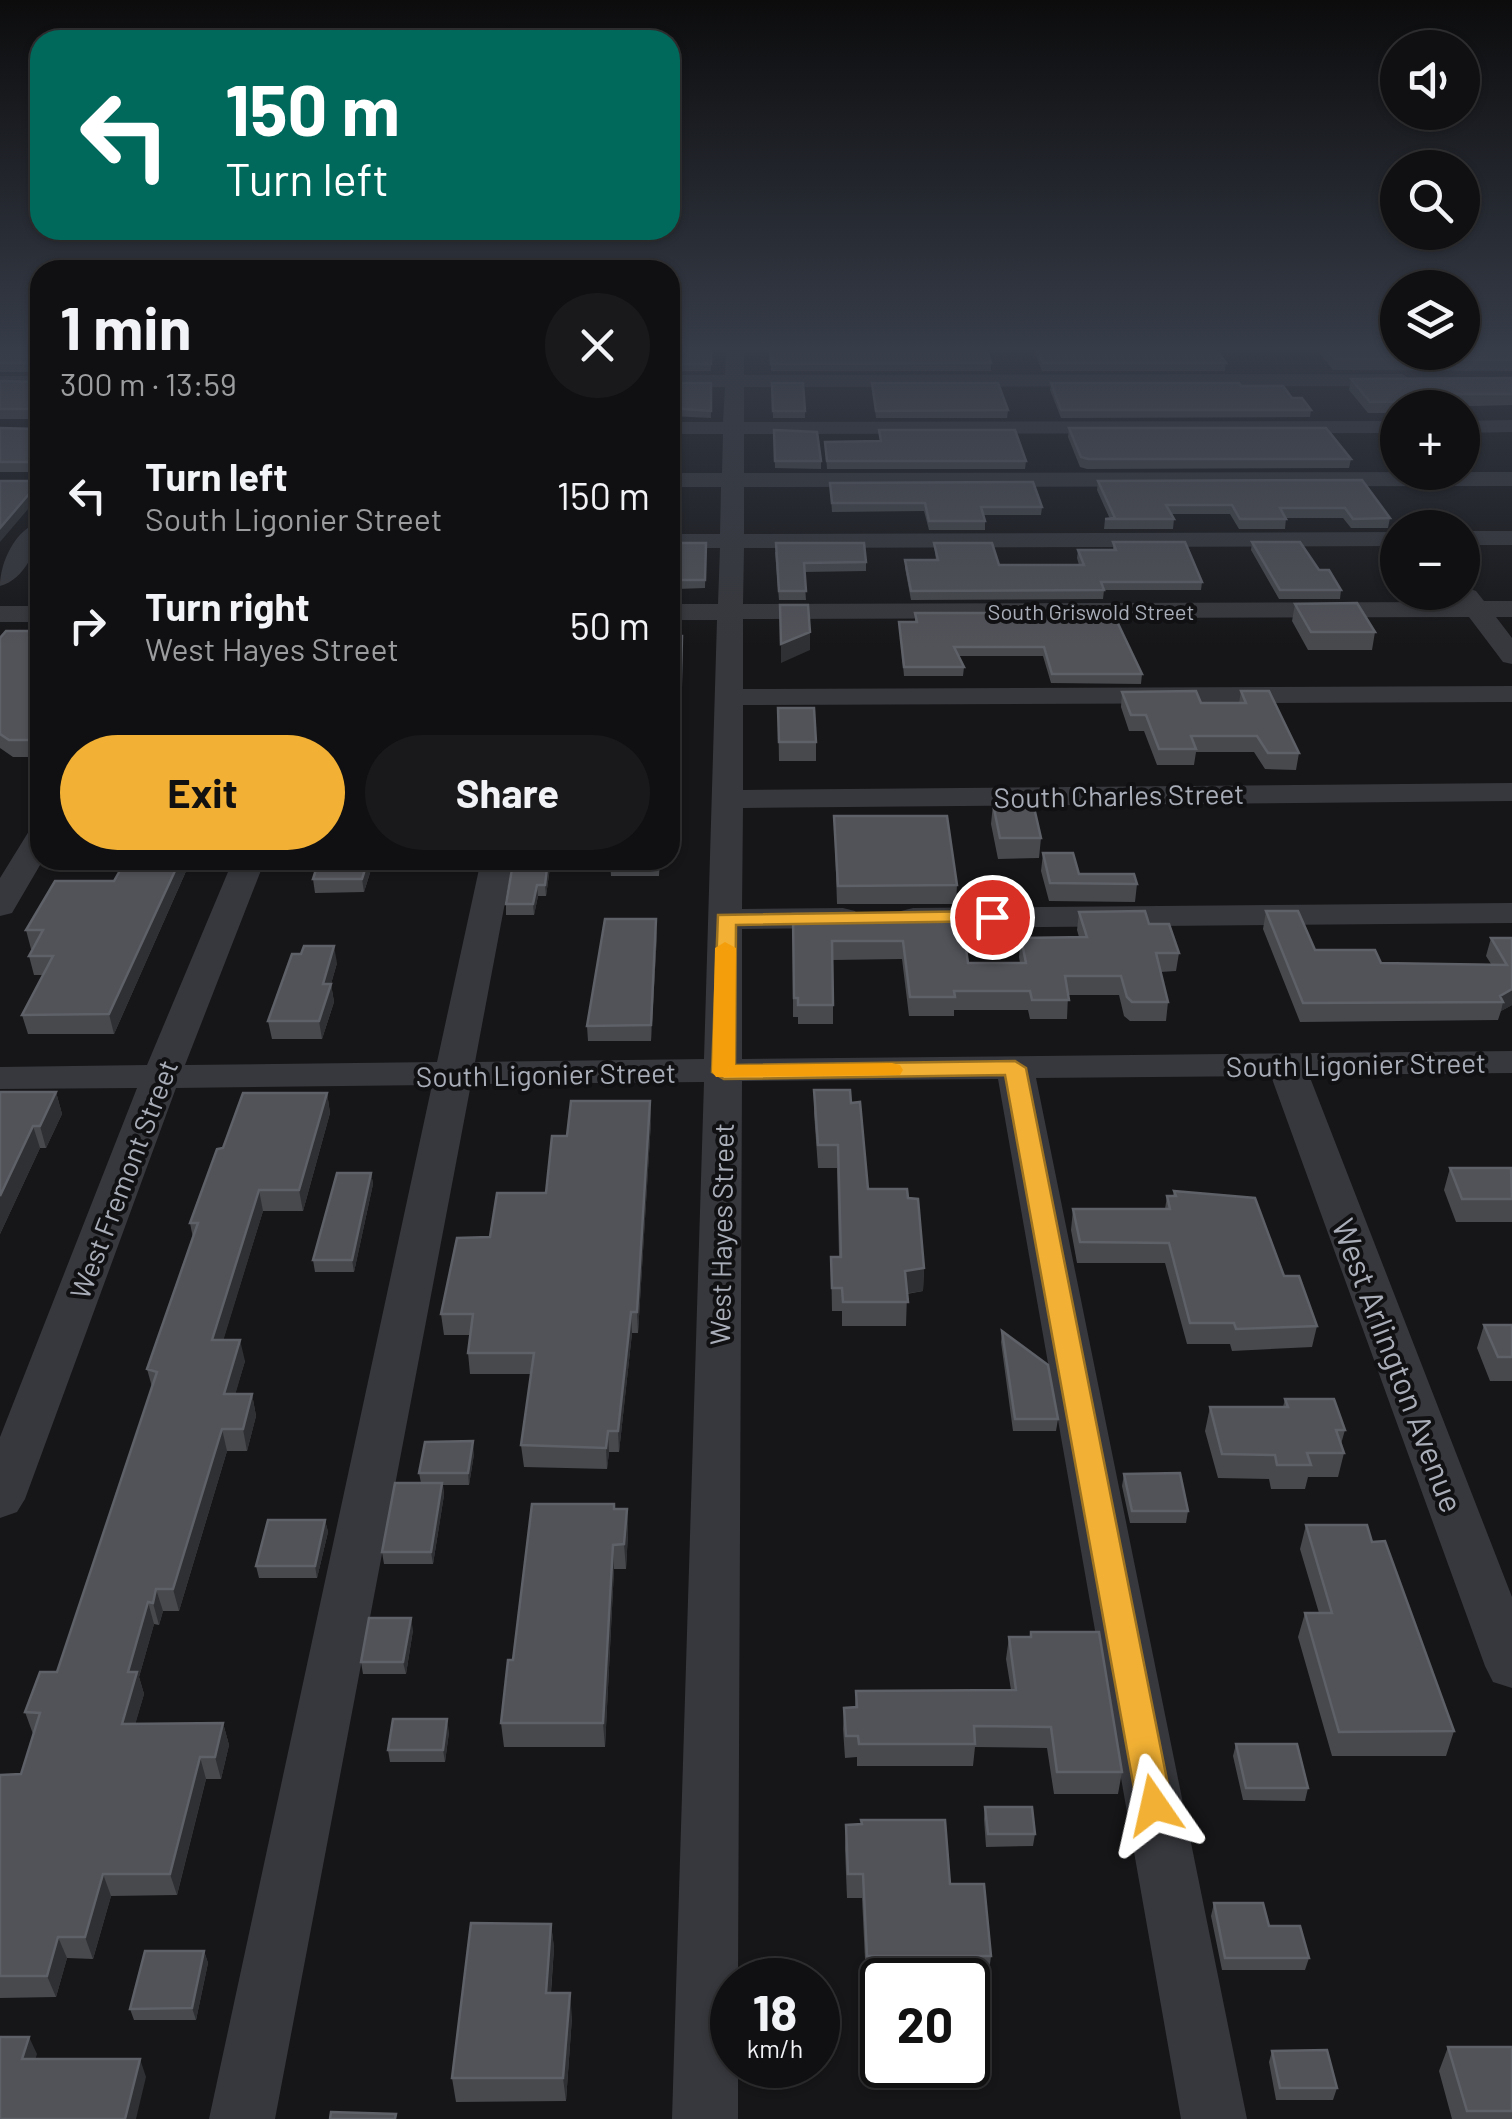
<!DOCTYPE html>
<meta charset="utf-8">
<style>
:root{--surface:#101012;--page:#19191b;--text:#f1f3f6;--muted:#9c9d9f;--line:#303032;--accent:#f2b134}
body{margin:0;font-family:Barlow,sans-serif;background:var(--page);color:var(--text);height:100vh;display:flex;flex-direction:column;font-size:38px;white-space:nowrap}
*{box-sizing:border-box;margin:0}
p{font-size:32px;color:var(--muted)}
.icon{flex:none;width:55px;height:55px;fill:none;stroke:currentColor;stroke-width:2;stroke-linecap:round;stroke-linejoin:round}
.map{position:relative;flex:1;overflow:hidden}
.details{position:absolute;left:30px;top:260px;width:650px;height:610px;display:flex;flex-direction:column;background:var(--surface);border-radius:30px;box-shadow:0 2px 8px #0004,0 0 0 2px var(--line)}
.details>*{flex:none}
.banner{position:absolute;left:30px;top:30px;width:650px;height:210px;border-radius:30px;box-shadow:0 2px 8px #0004,0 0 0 2px var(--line);background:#00695c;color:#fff;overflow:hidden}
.buttons{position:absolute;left:1380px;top:30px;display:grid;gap:20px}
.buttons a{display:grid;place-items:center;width:100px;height:100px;border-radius:50%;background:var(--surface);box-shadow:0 2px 8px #0004,0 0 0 2px var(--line);font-size:50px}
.speed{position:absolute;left:710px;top:1958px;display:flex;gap:20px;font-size:50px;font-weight:700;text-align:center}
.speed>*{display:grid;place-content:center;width:130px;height:130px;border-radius:50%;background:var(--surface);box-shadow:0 2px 8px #0004,0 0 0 2px var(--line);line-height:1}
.speed small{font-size:25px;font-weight:400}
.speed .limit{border:5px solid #111;border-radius:15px;background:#fff;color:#111}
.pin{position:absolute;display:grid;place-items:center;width:85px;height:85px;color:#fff;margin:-42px;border:5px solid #fff;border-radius:50%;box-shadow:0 2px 10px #0007}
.me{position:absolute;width:110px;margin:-55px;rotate:349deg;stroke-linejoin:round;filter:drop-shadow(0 0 8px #0008)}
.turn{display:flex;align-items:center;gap:35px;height:210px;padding:0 30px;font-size:45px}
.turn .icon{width:130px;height:130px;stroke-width:2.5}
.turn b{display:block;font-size:70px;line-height:85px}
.round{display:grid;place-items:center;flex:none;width:105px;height:105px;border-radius:52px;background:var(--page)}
.summary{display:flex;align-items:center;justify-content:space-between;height:170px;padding:0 30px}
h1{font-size:60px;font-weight:700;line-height:75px}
.button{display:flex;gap:20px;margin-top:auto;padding:20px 30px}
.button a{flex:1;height:115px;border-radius:60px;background:var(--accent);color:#111;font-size:40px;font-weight:700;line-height:115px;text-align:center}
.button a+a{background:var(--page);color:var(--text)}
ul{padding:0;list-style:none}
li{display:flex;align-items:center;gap:30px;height:130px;padding:0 30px}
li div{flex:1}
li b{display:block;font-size:38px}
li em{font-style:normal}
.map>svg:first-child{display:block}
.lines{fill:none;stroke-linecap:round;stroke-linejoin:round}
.minor{fill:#37383d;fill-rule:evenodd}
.wall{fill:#47494d}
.shaded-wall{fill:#2f3033}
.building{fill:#525359;stroke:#5f6168;stroke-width:2.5}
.route{fill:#f2b134;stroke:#9d7322;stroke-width:2.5}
.slow{fill:#f59e0b}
.labels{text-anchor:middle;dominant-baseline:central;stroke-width:8;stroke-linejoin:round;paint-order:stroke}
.far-street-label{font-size:22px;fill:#a8adb8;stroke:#111113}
.street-label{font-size:28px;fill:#a8adb8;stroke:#111113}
.near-street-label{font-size:32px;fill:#a8adb8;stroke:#111113}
</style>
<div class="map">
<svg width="1512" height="2119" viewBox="0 0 1512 2119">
<rect width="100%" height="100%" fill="#161618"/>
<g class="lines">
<path class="minor" d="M726,350H744V375L1402,374L1412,380L1402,386L744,387V422L1398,421V433L744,434V473L1512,472V486L744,487V534L1398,532V546L744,548L743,604L1458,602L1454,596L1467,588L1476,591L1484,601H1512V617H1496L1512,638V664L1503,662L1469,617L743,619V689L1512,686V702L743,705V790L1512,783V801L743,808L742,909L843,908L855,911L860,918L855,925L843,928L742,929V1059L1512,1051V1073L1309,1075L1512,1597V1688L1493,1682L1485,1666L1271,1076L1036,1078L1247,2119H1181L998,1079L742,1081L738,1980H732V2065H738V2119H672L704,1082L471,1084L275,2119H209L432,1085L176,1088L25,1499L17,1512L0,1518V1437L137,1088L0,1089V1067L147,1065L233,860H265L185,1065L437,1062L481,860H513L475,1062L704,1059L717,620H670V604H718L720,548H670V534H720L721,487H670V473H722L723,434H670V422H723L725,387H670V375H725Z
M0,376H40V388H0Z
M1512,420V432L1462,433V421Z
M40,522C40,545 25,580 0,586C0,563 15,529 40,522Z
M1462,531H1512V545H1462Z
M0,606H40V622H0Z
M40,829V860H43L12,913L0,916V878L29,831Z
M1512,903V923L913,928L901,925L896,918L901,911L913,908Z"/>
</g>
<path class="wall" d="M0,350H40V372H0Z
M670,350H711V371H670Z
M770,350L988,354L991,363V371H771Z
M1034,350H1217L1226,363L1225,371H1042Z
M1317,350H1512V371L1333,370Z
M40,374V419H0V381L38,382Z
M1512,378V405L1398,408V413H1368L1349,390L1351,379Z
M670,383H711V418L670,416Z
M772,383L805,411V418H773Z
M872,383L1008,410L1007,418H876Z
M1051,383L1241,386L1292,398L1311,410L1310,417L1061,418L1050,390Z
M40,420V472H0V428L38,429Z
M1069,428L1351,459L1349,468L1087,469L1080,467L1068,437Z
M774,430L821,461V469L775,468Z
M879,430L1026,461L1025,469H827L825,442L880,441Z
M1362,480L1390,518L1388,528H1351L1343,518H1286L1285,529H1239L1230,514H1171L1174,519L1173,529H1104L1105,519H1110L1097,490L1098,481Z
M830,483L1042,507L1041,515H983L985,521V530H929L924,511L832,512Z
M1113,542L1202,582L1201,590H1104L1103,599L911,600L905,568V560H936L934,543L999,565H1079L1077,558L1078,550H1113Z
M1252,542L1319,570L1341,590L1340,599H1279L1251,550Z
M706,543L705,588L677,589V580Z
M775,552L866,562V571L804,572L806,600H779Z
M1295,604L1375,632L1372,650H1308L1292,621Z
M915,613H1113L1142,674L1141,684L1051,683L1043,656H958L964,667L963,676H904L899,622H915Z
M40,631V757H13L0,748V638Z
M670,636H682L680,730H677L670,828Z
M1241,691L1299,753L1296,770L1265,769L1254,752H1196L1194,765H1157L1144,731H1129L1121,707L1122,692L1201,703H1239Z
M778,708L816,742V761H779Z
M993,804L1041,838L1039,858L998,859L991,824Z
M834,816L957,885L956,904H837Z
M1043,853L1079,874L1137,884L1135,902L1049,901L1041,871Z
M126,860H191L114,1034H28L22,1015L43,975H34L29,956L33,949H31L26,930L114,881Z
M374,860L364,892L315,893L313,879Z
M551,860L546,896H538L534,915H506V904L518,869Z
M610,860H660L659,876H611Z
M1266,911L1315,950L1381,963L1491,964L1486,956L1491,938H1512V1005L1501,1011L1498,1020L1300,1022L1263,929Z
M1079,912L1149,924L1179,953L1176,971L1160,972L1168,1002L1166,1021H1130L1124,1016L1119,995H1068L1067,1019H1030L1028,1010H954V1016H909L902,959L833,960V1024H798V1017H793V914L961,913L968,963H1020L1019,957L1021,938L1079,937L1077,930Z
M657,934L651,1041H588L587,1026Z
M337,963L331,984L334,1002L322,1039H272L268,1021Z
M814,1090L851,1103L868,1189L908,1198L924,1268L923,1291L907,1294L906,1326H842V1311H832L831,1257H839L837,1168H818L814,1113Z
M0,1092H56L62,1114L46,1148H40L0,1234Z
M327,1093L330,1113L303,1211H263L223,1340L245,1361L235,1394H252L256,1416L247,1451H227L179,1611H163L159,1625L154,1624L139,1677L144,1694L135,1724L223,1723L229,1745L221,1779H206L177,1895L111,1896L93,1959L67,1958L56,1997L0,1998V1775L21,1774L33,1734L25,1712L57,1672L152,1387L147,1369L193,1238L190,1223L223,1148Z
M650,1101L651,1121L638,1333H632L619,1452H609L607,1469L524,1467L521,1445L531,1374H470L468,1353L470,1335H444L441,1314L490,1237L546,1193L567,1136Z
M1450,1168L1512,1172V1222H1456L1444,1190Z
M371,1173L373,1184L354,1272H315L313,1260Z
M1174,1191L1284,1276L1317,1326L1312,1347L1232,1351L1230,1344H1187L1165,1263H1077L1071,1230L1073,1209H1165L1167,1196H1173Z
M1484,1325H1512V1381H1490L1477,1348Z
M1002,1331L1058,1419L1056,1431H1013L1001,1342Z
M1285,1399L1345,1430L1341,1444L1344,1453L1338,1477H1308L1305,1489H1271L1269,1479L1218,1478L1205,1431L1210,1407H1283Z
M474,1454L469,1485H443L444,1495L433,1564H384L382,1552L421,1483L419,1473Z
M1124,1474L1188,1511L1186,1523H1130L1122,1486Z
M614,1509H627L628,1533L626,1569H614L605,1747H504L501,1723L513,1660Z
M325,1520L328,1532L317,1578H259L256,1566Z
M1306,1525L1372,1542L1454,1731L1446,1756H1332L1298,1637L1305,1613H1319L1300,1549Z
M413,1630L406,1674H363L361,1662Z
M1009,1637L1122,1772L1118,1794H1054L1047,1748L975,1747L973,1766H857V1757L845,1758L843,1729L844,1708L855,1707L856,1691L1011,1690L1006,1659Z
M449,1732L445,1762H390L388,1750Z
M1236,1744L1308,1788L1305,1801L1243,1800L1233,1756Z
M985,1807L1035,1834L1033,1846L986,1847L984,1819Z
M846,1825L950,1884L991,1956L988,1980H866L862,1898H847L845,1849Z
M1214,1903L1269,1926L1309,1958L1305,1970H1222L1211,1916Z
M551,1924L554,1948L551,1993L572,2017L566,2101L456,2102L452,2078Z
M204,1951L208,1963L196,2020H134L130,2009Z
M1448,2047H1512V2119H1452L1439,2071Z
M1272,2051L1337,2088L1333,2100H1276L1269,2062Z"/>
<path class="shaded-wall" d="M40,482V495L0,542V528Z
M810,632V650L781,663V644Z
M676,718L677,730L670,828V809Z
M180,860H191L114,1034L109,1014Z
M368,860H374L364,892L362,879Z
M548,860H551L546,896L545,885Z
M537,885L538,896L534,915L533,904Z
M656,919L657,934L651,1041V1025Z
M334,946L337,963L331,984L334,1002L322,1039L319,1021L323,984Z
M1512,989V1005L1501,1011L1503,1002L1500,996Z
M56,1092L62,1114L46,1148L40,1126Z
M327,1093L330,1113L303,1211L299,1190Z
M650,1101L651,1121L638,1333L637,1312Z
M33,1126L40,1148L0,1234V1196Z
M371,1173L373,1184L354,1272L352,1260Z
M259,1190L263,1211L217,1361L212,1340Z
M924,1268L923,1291L903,1294L905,1271Z
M631,1312L632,1333L619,1452L618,1431Z
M240,1340L245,1361L229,1416L224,1394Z
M252,1394L256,1416L247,1451L243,1429Z
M222,1429L227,1451L179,1611L173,1589Z
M608,1431L609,1452L607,1469L606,1448Z
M473,1441L474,1454L469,1485L468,1473Z
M442,1483L444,1495L433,1564L431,1552Z
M627,1509L628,1533L626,1569L624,1544Z
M325,1520L328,1532L317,1578L315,1566Z
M613,1545L614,1569L605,1747L603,1723Z
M156,1589L163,1611L159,1625L153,1603Z
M148,1602L154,1624L139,1677L144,1694L129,1746L122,1724L128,1672Z
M411,1618L413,1630L406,1674L403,1662Z
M447,1719L449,1732L445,1762L443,1750Z
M223,1723L229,1745L221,1779L215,1757Z
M200,1757L206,1779L177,1895L170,1874Z
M103,1874L111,1896L93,1959L85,1937Z
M551,1924L554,1948L549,2016L546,1993Z
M58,1937L67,1958L56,1997L47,1976Z
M204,1951L208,1963L196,2020L192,2008Z
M570,1993L572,2017L566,2101L563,2078Z
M29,2037L37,2054L30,2077L22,2059Z
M140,2059L146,2077L136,2119H125Z"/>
<path class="building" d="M0,350H40V365L38,363H0Z
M670,350H711V364H670Z
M770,350H987L991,363L771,364Z
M1038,350H1217L1226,363H1043Z
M1327,350H1398V352H1462V350H1512V360L1335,359Z
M40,374V412L38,409H0V381L38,382Z
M1512,378V394H1450L1457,401L1370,402L1351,379Z
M670,383H711V411L670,408Z
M772,383H803L805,411H773Z
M872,383H998L1008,410L876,411Z
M1051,383H1239L1241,386H1283L1292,398H1302L1311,410H1061Z
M40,420V462H0V428L38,429Z
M1069,428H1326L1351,459H1088L1081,457Z
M774,430L817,432L821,461H775Z
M879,430H1015L1026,461H827L825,442L881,441Z
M1362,480L1390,518L1353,519L1345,508H1280L1286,519H1240L1232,505H1166L1174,519H1105L1115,518L1098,481Z
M0,481H40L0,528Z
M1033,482L1042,507H981L985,521H929L925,503H832L830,483Z
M1113,542H1185L1202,582H1101L1104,590L911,591L905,560H938L934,543H992L999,565H1084L1078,550H1116Z
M1252,542H1300L1319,570H1329L1341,590H1280Z
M679,543H706L705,580H677Z
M776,543H864L866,562L804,563L806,591H779Z
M1357,603L1375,632H1311L1295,604Z
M780,605H808L810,632L781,644Z
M915,613H1113L1142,674H1052L1044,647H954L964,667H904L899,622H917Z
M6,631H40V740H9L0,734V638Z
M670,636H682L680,718H676L670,809Z
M1196,691L1201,703H1246L1241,691H1269L1299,753H1268L1257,736H1191L1196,749H1159L1146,715H1131L1122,692Z
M778,708H814L816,742H779Z
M1033,803L1041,838H1000L993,804Z
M834,816H947L957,885L838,886Z
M1043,853H1073L1079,874H1134L1137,884L1050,883Z
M126,860H180L109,1014L22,1015L53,956H29L43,930H26L55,881H114Z
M319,860H368L362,879H313Z
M520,860H548L545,885H537L533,904H506L512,869H518Z
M610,860H659V862H610Z
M1145,911L1149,924H1169L1179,953H1156L1168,1002H1132L1127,997L1121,976H1065L1069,1000H1032L1030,991H954L955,997H910L903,941H832L833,1005H798V998H794L793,914L961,913L968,963H1026L1021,938L1087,937L1079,912Z
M1266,911H1298L1315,950H1375L1381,963L1507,965L1491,938H1512V989L1500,996L1503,1002L1303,1003Z
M605,919H656L651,1025L587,1026Z
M304,946H334L323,984H331L319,1021H268L292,954H301Z
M814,1090H850L851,1103L860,1102L868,1189H907L908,1198L918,1199L924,1268L905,1271L908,1302H843L842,1288H832L831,1257H841L838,1145H818Z
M0,1092H56L40,1126H33L0,1196Z
M243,1093H327L299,1190H259L212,1340H240L224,1394H252L243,1429H222L173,1589H156L153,1603L148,1602L128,1672H137L122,1724L223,1723L215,1757H200L170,1874H103L85,1937H58L47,1976H0V1775L21,1774L40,1713L25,1712L40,1672H57L157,1372L147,1369L198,1223H190L217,1149L223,1148Z
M571,1101H650L637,1312H631L618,1431H608L606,1448L521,1445L534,1353H468L473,1314H441L457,1238L490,1237L497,1193H546L552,1136H567Z
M1450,1168H1511L1512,1199H1462Z
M337,1173H371L352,1260H313Z
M1174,1191L1255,1198L1284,1276H1299L1317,1326L1236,1329L1234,1323H1190L1169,1243L1080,1242L1073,1209H1170L1167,1196H1176Z
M1484,1325H1512V1357H1498Z
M1002,1331L1048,1365L1058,1419H1015Z
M1285,1399H1334L1345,1430H1336L1344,1453H1307L1311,1465H1277L1275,1455L1222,1454L1210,1407H1288Z
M473,1441L468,1473H419L425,1442Z
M1180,1473L1188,1511H1132L1124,1474Z
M395,1483H442L431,1552H382Z
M532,1504H614V1509H627L624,1544L613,1545L603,1723H501L508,1660H513Z
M268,1520H325L315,1566H256Z
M1306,1525H1367L1372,1542L1385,1541L1454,1731L1339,1732L1305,1613H1332Z
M369,1618H411L403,1662H361Z
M1031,1632H1099L1122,1772H1057L1051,1727L974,1726L975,1744H859L858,1736H846L844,1708L857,1707L856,1691L1016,1690L1009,1637H1031Z
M393,1719H447L443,1750H388Z
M1236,1744H1297L1308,1788H1246Z
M985,1807H1032L1035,1834H988Z
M861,1820H945L950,1884H984L991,1956H867L863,1874H848L846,1825L862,1824Z
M1214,1903H1263L1269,1926H1300L1309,1958H1225Z
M471,1923L551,1924L546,1993H570L563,2078H452Z
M145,1951H204L192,2008L130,2009Z
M0,2037H29L22,2059H140L125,2119H0Z
M1448,2047H1512V2111H1467Z
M1327,2050L1337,2088H1280L1272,2051Z
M331,2112L396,2114L395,2119H330Z"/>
<linearGradient id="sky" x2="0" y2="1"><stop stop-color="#0c0c0d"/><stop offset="0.54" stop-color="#363c48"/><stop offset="1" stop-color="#363c48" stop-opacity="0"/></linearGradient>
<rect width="1512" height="646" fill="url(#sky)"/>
<path class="route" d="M992,911L1002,917L999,921L736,925L735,1065L1015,1061L1026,1068L1172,1805L1167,1816L1154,1821L1142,1816L1137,1805L1005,1075L724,1079L712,1072L718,915Z"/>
<path class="slow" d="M725,942L736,948L735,1065L892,1063L900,1065L903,1070L900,1075L716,1077L712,1072L715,948Z"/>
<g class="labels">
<g class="far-street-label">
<text x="1091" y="611">South Griswold Street</text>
</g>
<g class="street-label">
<text transform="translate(1119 795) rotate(-1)">South Charles Street</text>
<text transform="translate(1356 1064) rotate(-1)">South Ligonier Street</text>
<text transform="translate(546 1074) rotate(-1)">South Ligonier Street</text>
<text transform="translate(123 1179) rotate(-69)">West Fremont Street</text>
<text transform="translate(721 1234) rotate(-89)">West Hayes Street</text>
</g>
<g class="near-street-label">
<text transform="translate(1399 1365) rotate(69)">West Arlington Avenue</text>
</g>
</g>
</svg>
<div class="buttons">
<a><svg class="icon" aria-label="sound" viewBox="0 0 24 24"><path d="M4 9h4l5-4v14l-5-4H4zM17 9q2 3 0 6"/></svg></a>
<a><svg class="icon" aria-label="search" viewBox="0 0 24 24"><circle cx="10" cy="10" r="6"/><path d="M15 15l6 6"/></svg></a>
<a><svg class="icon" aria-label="layers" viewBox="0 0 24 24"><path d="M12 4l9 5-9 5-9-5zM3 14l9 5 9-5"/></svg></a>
<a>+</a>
<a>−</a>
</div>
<div class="speed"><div>18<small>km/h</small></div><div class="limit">20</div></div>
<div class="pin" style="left:992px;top:917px;background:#d93025"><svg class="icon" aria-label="arrive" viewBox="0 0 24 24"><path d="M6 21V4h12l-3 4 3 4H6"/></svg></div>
<svg class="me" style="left:1154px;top:1805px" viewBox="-20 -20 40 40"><path d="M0-17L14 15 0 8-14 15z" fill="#f2b134" stroke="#fff" stroke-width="4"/></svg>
<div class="banner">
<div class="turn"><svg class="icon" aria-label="left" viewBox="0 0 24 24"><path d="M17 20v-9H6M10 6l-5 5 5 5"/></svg><div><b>150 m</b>Turn left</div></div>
</div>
<section class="details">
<div class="summary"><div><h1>1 min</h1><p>300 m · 13:59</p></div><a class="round"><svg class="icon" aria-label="close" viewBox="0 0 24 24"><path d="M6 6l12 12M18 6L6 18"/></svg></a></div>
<ul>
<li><svg class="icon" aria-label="left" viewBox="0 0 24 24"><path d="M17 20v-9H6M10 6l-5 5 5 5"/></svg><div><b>Turn left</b><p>South Ligonier Street</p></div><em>150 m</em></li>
<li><svg class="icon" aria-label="right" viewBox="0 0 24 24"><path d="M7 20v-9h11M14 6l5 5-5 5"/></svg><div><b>Turn right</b><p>West Hayes Street</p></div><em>50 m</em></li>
</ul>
<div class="button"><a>Exit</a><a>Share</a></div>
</section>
</div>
